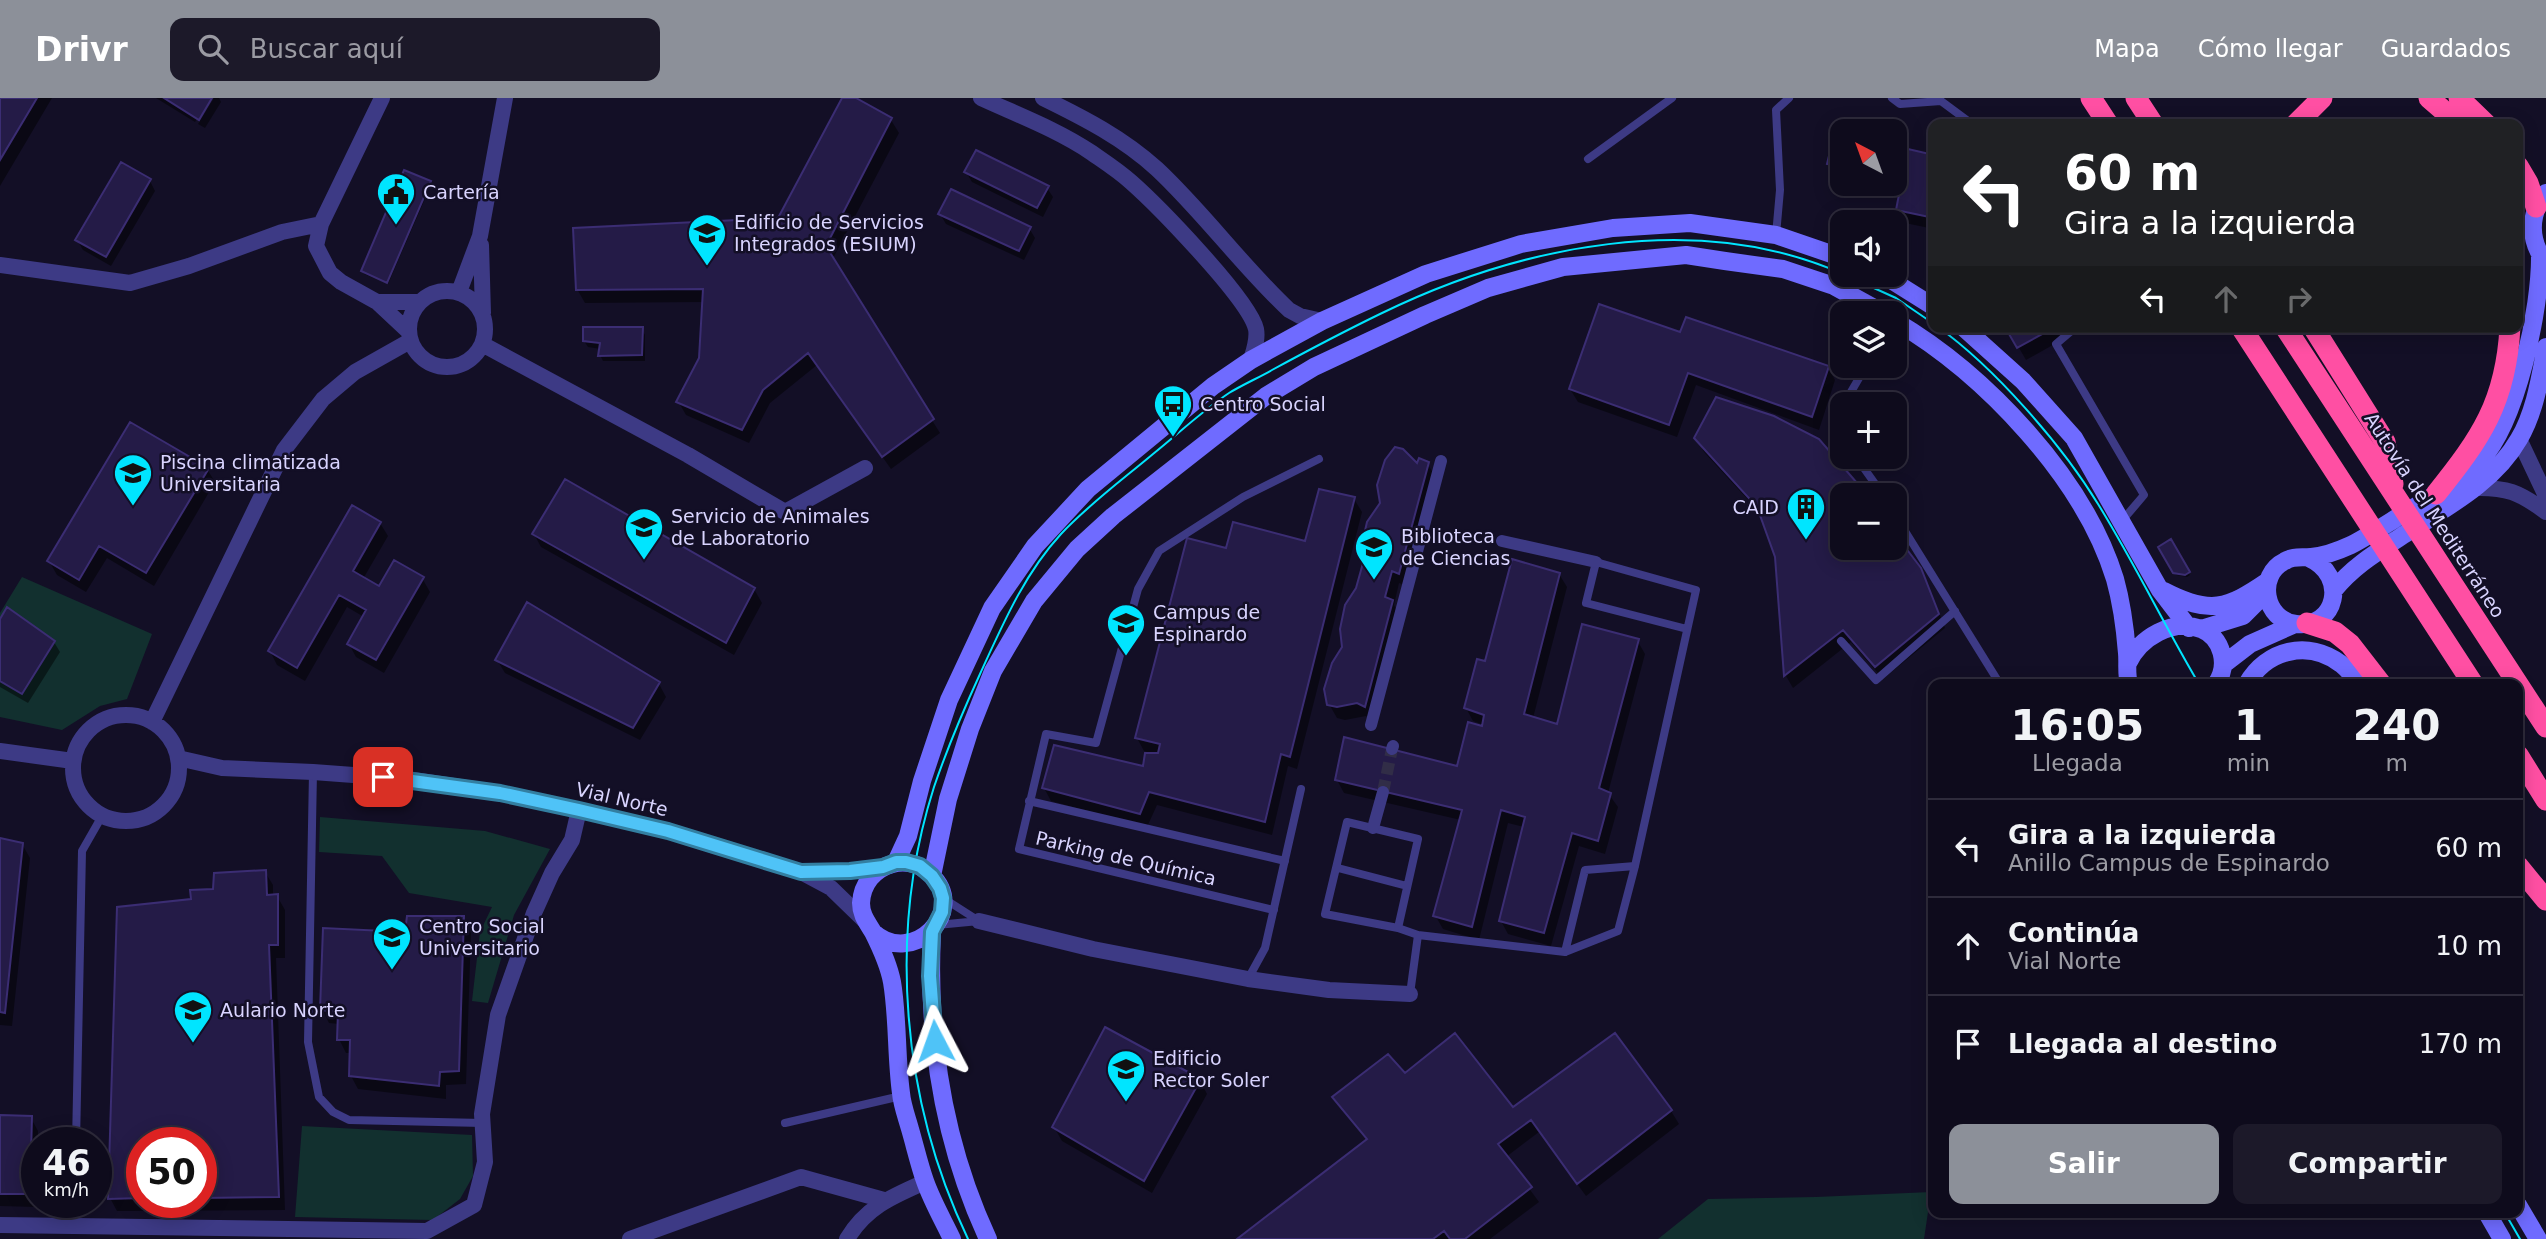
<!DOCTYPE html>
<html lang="es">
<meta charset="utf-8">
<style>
:root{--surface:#0e0b1c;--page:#1c1929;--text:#f1f3f6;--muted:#9b9ba3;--line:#2e2b3b;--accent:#8c9099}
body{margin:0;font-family:"DejaVu Sans",sans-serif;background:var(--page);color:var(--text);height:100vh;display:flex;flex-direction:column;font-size:26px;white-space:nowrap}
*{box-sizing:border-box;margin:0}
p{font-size:23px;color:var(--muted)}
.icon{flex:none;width:38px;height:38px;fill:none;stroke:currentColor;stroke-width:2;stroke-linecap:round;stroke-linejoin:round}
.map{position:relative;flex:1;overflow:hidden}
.details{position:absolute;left:1928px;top:581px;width:595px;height:539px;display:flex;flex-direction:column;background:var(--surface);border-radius:14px;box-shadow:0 4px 18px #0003,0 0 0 2px var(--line)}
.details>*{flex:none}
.top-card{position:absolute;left:1928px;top:21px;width:595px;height:214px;border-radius:14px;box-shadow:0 4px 18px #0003,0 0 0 2px var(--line);background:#202124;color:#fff;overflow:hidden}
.needle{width:46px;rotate:319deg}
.buttons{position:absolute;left:1830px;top:21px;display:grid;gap:14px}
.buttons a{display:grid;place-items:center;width:77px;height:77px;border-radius:14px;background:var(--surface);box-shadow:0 4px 18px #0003,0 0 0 2px var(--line);font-size:35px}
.speed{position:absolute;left:21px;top:1029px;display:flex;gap:14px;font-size:35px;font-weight:700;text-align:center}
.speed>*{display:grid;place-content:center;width:91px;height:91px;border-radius:50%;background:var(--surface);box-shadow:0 4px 18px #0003,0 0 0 2px var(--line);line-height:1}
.speed small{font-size:18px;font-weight:400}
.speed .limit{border:10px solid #d22;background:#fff;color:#111}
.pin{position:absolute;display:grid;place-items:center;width:60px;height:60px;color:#fff;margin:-30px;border-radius:14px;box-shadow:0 4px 10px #0006}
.me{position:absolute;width:77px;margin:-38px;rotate:356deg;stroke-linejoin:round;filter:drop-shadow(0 0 5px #0008)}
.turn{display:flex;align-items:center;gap:24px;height:147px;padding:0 21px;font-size:32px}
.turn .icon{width:91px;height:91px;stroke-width:2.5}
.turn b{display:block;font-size:49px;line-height:60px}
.lanes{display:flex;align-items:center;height:66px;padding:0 21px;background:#0003;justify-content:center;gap:35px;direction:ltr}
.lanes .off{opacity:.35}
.eta{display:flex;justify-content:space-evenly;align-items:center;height:119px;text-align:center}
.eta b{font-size:42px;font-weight:600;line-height:49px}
.primary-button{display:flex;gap:14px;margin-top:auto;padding:14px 21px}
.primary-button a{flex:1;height:80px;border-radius:14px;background:var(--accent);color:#fff;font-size:28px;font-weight:600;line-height:80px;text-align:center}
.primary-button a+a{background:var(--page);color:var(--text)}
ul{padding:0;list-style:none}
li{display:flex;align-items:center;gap:21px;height:98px;padding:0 21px;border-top:2px solid var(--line)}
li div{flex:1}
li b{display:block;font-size:26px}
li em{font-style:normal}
header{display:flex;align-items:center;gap:42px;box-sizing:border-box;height:98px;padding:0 35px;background:var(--accent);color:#fff}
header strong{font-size:33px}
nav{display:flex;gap:38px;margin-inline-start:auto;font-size:24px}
.search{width:490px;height:63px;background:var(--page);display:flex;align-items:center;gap:18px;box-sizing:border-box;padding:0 24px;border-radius:14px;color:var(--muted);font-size:26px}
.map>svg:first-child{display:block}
.green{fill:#12302f}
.shadow{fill:#0007;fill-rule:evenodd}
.building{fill:#241b47;stroke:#3b2d73;stroke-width:2}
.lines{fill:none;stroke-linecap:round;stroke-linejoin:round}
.pedestrian-tunnel{stroke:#312d47;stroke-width:12;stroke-dasharray:12 6;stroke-linecap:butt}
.service{stroke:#3d3a85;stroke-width:8}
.pedestrian{stroke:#3d3a85;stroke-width:12}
.minor{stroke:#3d3a85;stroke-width:16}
.secondary{stroke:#6f6bff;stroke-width:18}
.motorway{stroke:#ff4fa3;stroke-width:21}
.tram{stroke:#00e5ff;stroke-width:2}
.route-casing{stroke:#337fa1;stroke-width:18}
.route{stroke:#4fc3f7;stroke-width:12}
.labels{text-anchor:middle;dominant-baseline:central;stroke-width:5;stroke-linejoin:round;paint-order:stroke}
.poi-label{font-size:19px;fill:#d9d4ff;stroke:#130f26;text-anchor:start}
.street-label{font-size:19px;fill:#d9d4ff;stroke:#130f26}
</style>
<header>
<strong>Drivr</strong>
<div class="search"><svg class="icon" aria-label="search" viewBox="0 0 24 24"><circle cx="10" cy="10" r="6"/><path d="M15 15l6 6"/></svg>Buscar aquí</div>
<nav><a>Mapa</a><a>Cómo llegar</a><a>Guardados</a></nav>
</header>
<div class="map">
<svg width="2546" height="1141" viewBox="0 0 2546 1141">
<rect width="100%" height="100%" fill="#130f26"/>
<path class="green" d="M22,479L152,536L127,601L100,608L62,632L0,619V583L22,596L55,543L7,509L0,521V515Z
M320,719L485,733L550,751L514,817L488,905L472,903L480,834L492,809L409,795L382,758L319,754Z
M302,1028L472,1037L473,1078L460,1101L433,1122L295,1119Z
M1931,1094L1924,1141H1658L1708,1101L1816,1099Z"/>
<path class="shadow" d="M0,0H52L0,88Z
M156,0H210L195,24Z
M214,0H219L221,4L205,30L198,26Z
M844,0H853L891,22L899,35L832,162L940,335L891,371L817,267L770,305L749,345L686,317L678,303L701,260L704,204L585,205L577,191L779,122Z
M1843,37V80L1836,79L1829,66Z
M1895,50L1934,59V131L1905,125L1898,111L1901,92L1870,86H1895Z
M966,74L1047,90L1053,99L1043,119L972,84Z
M150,83L155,93L111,168L83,152L77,142Z
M430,85L431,87L388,186L364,176L363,173Z
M940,116L1029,130L1035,140L1024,162L946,126Z
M2007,229H2062L2067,239L2026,262Z
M642,231L645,237V263H603L600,257L601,251L588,249L584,243Z
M1681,236L1828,269L1835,282L1819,332L1696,287L1677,339L1578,304L1570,291Z
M1696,340L1856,386L1864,397H1843V450H1895L1919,471L1928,485L1945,530L1883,581L1851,544L1793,590L1786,578L1777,459L1762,417L1704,354Z
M1427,365L1435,378L1407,488L1399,485L1394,507L1399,517L1372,621L1366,618L1345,622L1337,620L1329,606L1358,491L1418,368Z
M207,371L215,384L154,488L107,460L86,494L57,477L49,463Z
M1354,401L1362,414L1297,671L1288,668L1272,737L1157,707L1147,729L1051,703L1044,690L1144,670L1147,654L1144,653L1137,640L1227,452L1306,445Z
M380,425L388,438L363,481L380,490L422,480L430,494L384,575L356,559L349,546L364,519L347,509L305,583L277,567L270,553Z
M534,436L754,491L762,505L734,557L541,449Z
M2171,444L2190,477L2187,479L2176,477L2161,449Z
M1559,476L1567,489L1533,620L1558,628L1637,542L1645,556L1608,695L1618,709L1605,756L1579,748L1551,848L1508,836L1501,823L1524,729L1508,725L1479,842L1443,831L1435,817L1461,722L1344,695L1337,682L1458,670L1483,630L1484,627L1473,623L1466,610L1487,565Z
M0,524L54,544L60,554L28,605L0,589Z
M497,562L659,586L666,599L640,642L505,575Z
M0,742L22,746L30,760L12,928L0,927Z
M265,774L273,787V798H277L285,812V860H276L285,1112L117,1113L110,1100L193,802ZM142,1045H201V1104H142Z
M463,820L471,833L466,986L446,987V1001L358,991L351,978V955H346L339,941V926L329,925L322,911L407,836Z
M1404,977L1513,1011L1671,1013L1679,1026L1586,1098L1539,1034L1506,1059L1539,1104L1490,1141H1240L1367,1043L1335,999Z
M1200,982L1207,996L1152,1095L1062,1043L1054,1029Z
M0,1019L31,1020L38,1033L36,1109L0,1108Z"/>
<path class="building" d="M0,0H37L0,62Z
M164,0H212L199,22Z
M842,0H856L892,20L826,148L934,321L882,359L808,255L763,292L742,332L676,304L699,260L703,191L576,192L573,130L778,120Z
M1835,33L1843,35V69L1827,66Z
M1895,48L1934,57V120L1896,112L1902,81L1895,80Z
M976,52L1049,88L1037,110L964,74Z
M121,64L151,81L106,159L75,142Z
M404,72L431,83L387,185L361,173Z
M951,91L1031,129L1019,153L938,116Z
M1599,206L1680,234L1686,219L1829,268L1812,319L1688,275L1669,327L1569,291Z
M583,229H643L642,257L598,258L600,245L583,243Z
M2005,229H2055L2017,250Z
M1716,299L1774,318L1819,341L1857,385L1867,397H1843V450H1895V436L1921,470L1939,516L1875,569L1843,532L1784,578L1775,459L1757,409L1694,340Z
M130,324L209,370L146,475L99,448L79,482L47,463Z
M1395,349L1403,351L1417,365L1419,360L1429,364L1399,476L1392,473L1385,499L1393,502L1365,609L1357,605L1337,609L1327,607L1324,591L1332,565L1342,549L1340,531L1345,507L1356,490L1363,465L1362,446L1367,424L1380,405L1377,387L1385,362Z
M565,381L755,490L726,545L532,436Z
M1319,391L1355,399L1290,659L1281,656L1265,724L1149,694L1140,716L1042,690L1054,647L1143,668L1145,655H1158L1160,646L1135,640L1187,440L1226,450L1233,424L1305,443Z
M352,407L381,424L353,473L379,488L394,462L424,479L376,562L347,546L366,512L339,497L297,570L268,553Z
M2171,441L2190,474L2185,477L2173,475L2158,449Z
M1512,461L1560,475L1524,616L1557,626L1582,526L1639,541L1599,690L1611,695L1598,743L1572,735L1544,835L1499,823L1525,719L1501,712L1472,829L1433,818L1462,712L1335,682L1344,639L1457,668L1468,624L1482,628L1484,617L1464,610L1477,561L1485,563Z
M527,504L660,584L633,630L495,562Z
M7,509L55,543L22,596L0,583V521Z
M0,740L23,745L5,915L0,914Z
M266,772L267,797L278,796V847H269L279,1099L201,1100V1045H142V1100L108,1101L117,809L191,801L190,792L213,791L214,775Z
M407,818H464L459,973L440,974L439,988L349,978L350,942H337L338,914L320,912L323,830L405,834Z
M1105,929L1201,981L1144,1083L1052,1029Z
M1455,935L1513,1009L1615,935L1672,1012L1577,1086L1531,1022L1498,1046L1532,1089L1465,1141H1450L1444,1133L1433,1141H1237L1367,1041L1332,999L1388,956L1405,975Z
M0,1017L32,1018L30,1096H0Z"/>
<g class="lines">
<path class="pedestrian-tunnel" d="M1383,694L1392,651"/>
<path class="service" d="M1892,0L1900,6L1941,3L1972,26
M1588,61L1672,0
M1776,137L1780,92L1776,12L1789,0
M2076,229L2056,246L2144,397L2121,424
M1844,306L1866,268
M1843,309L1832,328L1843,342
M1856,359L1883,397
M1895,417L1998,583
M1841,543L1876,582L1955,513
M313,674L308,944L319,999L333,1014L349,1022L483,1025
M1029,703L1285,763
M1338,770L1407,788
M943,800L979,823
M1274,812L1019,751L1046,636L1096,645L1138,491L1159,453L1243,399L1319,361
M937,827L979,823
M1398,830L1418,741L1347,724L1325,816L1398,830L1418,837
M1565,854L1585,772L1635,768
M1248,881L1265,850L1301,691
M1410,896L1418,837L1565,854L1618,833L1635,768L1696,492L1596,464L1586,505L1687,531
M785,1025L901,998
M76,1045L82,753L102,718
M75,1129V1104"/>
<path class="pedestrian" d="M1502,443L1596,464
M1371,627L1441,363
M1392,651L1393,648
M1373,730L1383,694"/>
<path class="minor" d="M382,0L321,126L316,148L330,175L341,184L377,204L408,233
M981,0C1018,17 1058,32 1092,55C1105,64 1119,73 1131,84C1157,107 1249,201 1256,231C1258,241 1254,252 1251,262
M1043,0C1084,20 1123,40 1157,71C1204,115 1242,168 1289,212L1300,218L1322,223
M481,147L483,215
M0,167L130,185L189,168L282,134L321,126
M409 231a38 38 0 1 1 76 0a38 38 0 1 1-76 0Z
M459,194L480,138L505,0
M377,204H419
M482,246L688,357L785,414L865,370
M2519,341L2546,398
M2473,390C2507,389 2519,394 2546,414
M73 670a53 53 0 1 1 106 0a53 53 0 1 1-106 0Z
M152,624L284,352L323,301L355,274L410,243
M0,653L73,663
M178,660L222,670L313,674L407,681L500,695L579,712L668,733L801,774L831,790L864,822
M804,774L850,773L883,769
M979,823L1093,851L1248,881L1329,892L1410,896
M0,1127L427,1133L474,1107L485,1064L482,1016L498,917L534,815L552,775L572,742L579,712
M630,1141L801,1079L884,1102
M847,1141C866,1109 893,1098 925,1084"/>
<path class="secondary" d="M2546,95C2528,117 2529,143 2546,165
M1883,177L1934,209
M1895,223C1985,276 2084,380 2115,481C2122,506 2125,529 2127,555C2128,565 2126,576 2129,586
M1963,229L2023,283L2074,340L2160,492L2189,530
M2309,460C2349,478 2336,531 2296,526C2264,522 2256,477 2285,463C2293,458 2301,460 2311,459C2325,458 2338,453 2351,447C2370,437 2388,425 2406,414C2431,399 2459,385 2480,363C2517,324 2541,209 2540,156
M2334,492C2354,467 2379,453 2405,436C2445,410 2494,385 2519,341C2535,314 2540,280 2546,249
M2164,493C2210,517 2227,511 2268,483
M2201,531L2243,518L2266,495
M2128,565C2140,540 2172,520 2201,531C2223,540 2229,568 2216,586
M2224,566L2250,546L2295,526
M2247,586C2266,552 2308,541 2341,566C2348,571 2354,580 2360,586
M896,764L908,738L922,683L949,602L992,510L1035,448L1088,391L1213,288L1251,262L1322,223L1426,176L1521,146L1613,130L1690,125L1776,137L1843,160
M932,778L948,701L970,631L993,573L1034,503L1077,451L1113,418L1266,298L1314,269L1425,217L1488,190L1563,169L1686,157L1725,163L1783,171L1834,188L1883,215
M873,834C912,870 969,813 931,777C921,766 906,762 892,766C874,771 862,786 861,805C861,817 867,824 873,834C880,848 889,868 892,884C898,920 896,958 901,995C902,1007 907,1020 910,1031C915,1048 919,1066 925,1083C932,1103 943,1122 952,1141
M932,834C927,939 943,1044 988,1141
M2518,1107L2538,1141
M2487,1115L2502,1141"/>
<path class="motorway" d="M2091,0L2108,26
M2136,0L2153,26
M2429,0L2459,26
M2459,0L2486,26
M2296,26L2322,0
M2518,68L2528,85L2536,109
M2241,229L2473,586
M2285,229L2546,629
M2313,229L2385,344L2393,386
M2436,396C2481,340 2506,304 2510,229
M2307,525L2335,534L2350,546L2381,586
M2518,657L2546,702
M2518,768L2546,802"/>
<path class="tram" d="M1845,177L1896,200L1934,226
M1938,229C1994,269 2062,347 2098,406C2134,464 2164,527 2199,586
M2505,1115L2520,1141
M968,1141C902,1003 887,836 934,689C947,651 963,613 980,576C1002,528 1024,476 1061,436C1088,407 1122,382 1153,356C1178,336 1202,313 1229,295C1242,287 1258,280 1272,272C1307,253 1343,234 1380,216C1519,148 1696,111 1843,176"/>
</g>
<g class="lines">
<g class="route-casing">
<path id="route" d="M383,679L500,695L579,712L668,733L801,774L850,773L883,769L896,764H906L920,768L932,778L940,790L943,800L942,814L932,834L930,878L935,943"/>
</g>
<use href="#route" class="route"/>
</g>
<defs>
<g id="civic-pin" transform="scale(2.0125)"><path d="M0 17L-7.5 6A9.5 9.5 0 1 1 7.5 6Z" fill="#00e5ff" stroke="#130f26"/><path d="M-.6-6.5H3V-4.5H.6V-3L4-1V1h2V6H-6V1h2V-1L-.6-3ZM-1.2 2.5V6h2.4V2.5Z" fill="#111"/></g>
<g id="university-pin" transform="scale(2.0125)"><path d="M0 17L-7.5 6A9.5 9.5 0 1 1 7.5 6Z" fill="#00e5ff" stroke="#130f26"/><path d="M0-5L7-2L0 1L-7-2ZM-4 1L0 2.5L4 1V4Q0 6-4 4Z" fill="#111"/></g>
<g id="bus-pin" transform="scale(2.0125)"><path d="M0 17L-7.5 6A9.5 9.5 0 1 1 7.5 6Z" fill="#00e5ff" stroke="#130f26"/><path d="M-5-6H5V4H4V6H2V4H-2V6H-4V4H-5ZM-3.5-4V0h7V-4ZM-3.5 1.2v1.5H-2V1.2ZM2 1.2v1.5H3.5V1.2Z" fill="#111"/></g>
<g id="building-pin" transform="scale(2.0125)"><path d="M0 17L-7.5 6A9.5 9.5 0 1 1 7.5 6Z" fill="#00e5ff" stroke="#130f26"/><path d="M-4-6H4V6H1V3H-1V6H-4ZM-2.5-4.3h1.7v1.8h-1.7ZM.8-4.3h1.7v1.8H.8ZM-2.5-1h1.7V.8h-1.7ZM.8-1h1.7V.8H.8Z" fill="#111"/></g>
</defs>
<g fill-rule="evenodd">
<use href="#civic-pin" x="396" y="94"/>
<use href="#university-pin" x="707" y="135"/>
<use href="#bus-pin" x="1173" y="306"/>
<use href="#university-pin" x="133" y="375"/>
<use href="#building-pin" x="1806" y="409"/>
<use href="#university-pin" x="644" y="429"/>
<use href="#university-pin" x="1374" y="449"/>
<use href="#university-pin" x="1126" y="525"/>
<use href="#university-pin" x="392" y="839"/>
<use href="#university-pin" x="193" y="912"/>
<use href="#university-pin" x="1126" y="971"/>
</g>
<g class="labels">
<g class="poi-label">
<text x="423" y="94">Cartería</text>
<text x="734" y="124">Edificio de Servicios<tspan x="734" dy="22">Integrados (ESIUM)</tspan></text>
<text x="1200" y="306">Centro Social</text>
<text x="160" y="364">Piscina climatizada<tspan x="160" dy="22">Universitaria</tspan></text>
<text x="1779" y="409" text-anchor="end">CAID</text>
<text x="671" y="418">Servicio de Animales<tspan x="671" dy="22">de Laboratorio</tspan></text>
<text x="1401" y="438">Biblioteca<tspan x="1401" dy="22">de Ciencias</tspan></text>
<text x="1153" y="514">Campus de<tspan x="1153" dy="22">Espinardo</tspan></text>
<text x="419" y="828">Centro Social<tspan x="419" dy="22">Universitario</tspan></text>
<text x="220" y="912">Aulario Norte</text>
<text x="1153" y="960">Edificio<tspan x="1153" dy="22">Rector Soler</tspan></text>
</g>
<g class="street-label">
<text transform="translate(2435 417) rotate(57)">Autovía del Mediterráneo</text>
<text transform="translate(622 701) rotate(13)">Vial Norte</text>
<text transform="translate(1126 760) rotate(13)">Parking de Química</text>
</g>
</g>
</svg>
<div class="buttons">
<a><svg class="needle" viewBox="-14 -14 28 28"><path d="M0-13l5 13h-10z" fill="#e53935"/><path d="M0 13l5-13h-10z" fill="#9b9ba3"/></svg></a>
<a><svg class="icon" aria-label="sound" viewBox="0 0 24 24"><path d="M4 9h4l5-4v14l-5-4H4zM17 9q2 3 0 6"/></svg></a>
<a><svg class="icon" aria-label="layers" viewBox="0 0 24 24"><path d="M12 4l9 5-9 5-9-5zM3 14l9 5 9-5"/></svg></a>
<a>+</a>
<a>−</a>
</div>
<div class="speed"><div>46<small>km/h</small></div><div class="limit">50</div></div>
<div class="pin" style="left:383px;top:679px;background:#d93025"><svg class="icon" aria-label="arrive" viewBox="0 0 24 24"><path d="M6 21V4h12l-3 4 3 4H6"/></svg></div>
<svg class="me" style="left:935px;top:943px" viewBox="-20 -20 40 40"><path d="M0-17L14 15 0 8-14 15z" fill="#4fc3f7" stroke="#fff" stroke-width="4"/></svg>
<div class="top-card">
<div class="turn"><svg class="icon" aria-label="left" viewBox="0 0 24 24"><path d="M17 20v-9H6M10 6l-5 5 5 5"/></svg><div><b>60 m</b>Gira a la izquierda</div></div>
<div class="lanes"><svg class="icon" aria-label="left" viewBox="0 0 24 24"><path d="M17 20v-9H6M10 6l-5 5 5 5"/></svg><svg class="icon off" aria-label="ahead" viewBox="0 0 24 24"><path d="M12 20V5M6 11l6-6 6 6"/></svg><svg class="icon off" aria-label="right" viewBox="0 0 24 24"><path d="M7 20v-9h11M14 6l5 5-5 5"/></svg></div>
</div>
<section class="details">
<div class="eta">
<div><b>16:05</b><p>Llegada</p></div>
<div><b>1</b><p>min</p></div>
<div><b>240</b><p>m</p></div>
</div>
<ul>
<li><svg class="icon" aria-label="left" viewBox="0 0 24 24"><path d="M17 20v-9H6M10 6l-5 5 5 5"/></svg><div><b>Gira a la izquierda</b><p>Anillo Campus de Espinardo</p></div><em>60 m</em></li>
<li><svg class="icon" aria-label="ahead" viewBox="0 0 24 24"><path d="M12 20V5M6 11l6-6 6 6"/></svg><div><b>Continúa</b><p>Vial Norte</p></div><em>10 m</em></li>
<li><svg class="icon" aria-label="arrive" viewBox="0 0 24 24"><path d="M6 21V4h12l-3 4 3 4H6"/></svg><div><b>Llegada al destino</b></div><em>170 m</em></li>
</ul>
<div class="primary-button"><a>Salir</a><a>Compartir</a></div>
</section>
</div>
